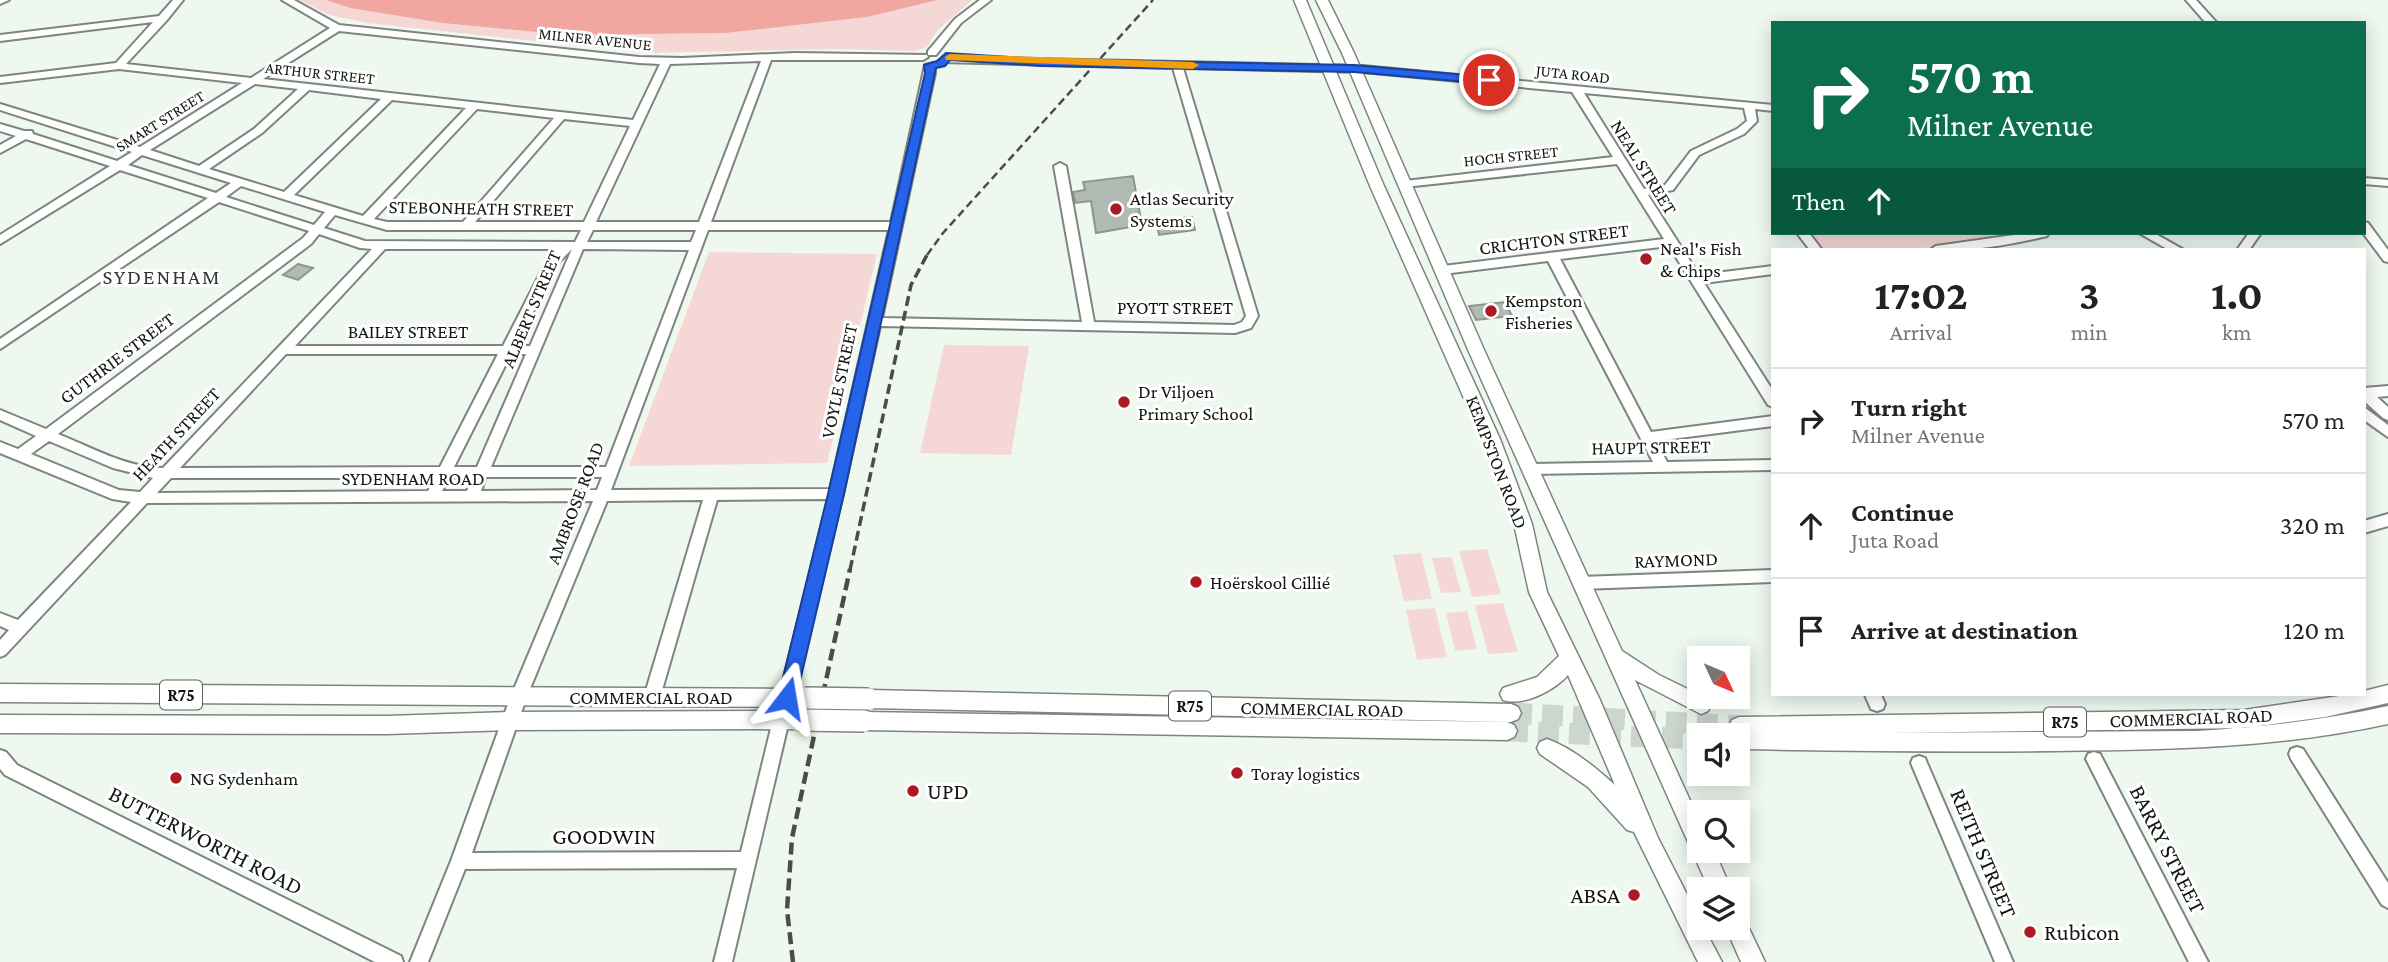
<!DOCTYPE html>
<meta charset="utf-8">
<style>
:root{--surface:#fff;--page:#f6f6f6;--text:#222;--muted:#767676;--line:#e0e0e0}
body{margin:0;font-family:"Crimson Pro",serif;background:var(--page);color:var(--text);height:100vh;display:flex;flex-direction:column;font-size:26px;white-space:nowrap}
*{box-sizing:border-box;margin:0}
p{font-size:23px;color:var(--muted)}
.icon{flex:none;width:38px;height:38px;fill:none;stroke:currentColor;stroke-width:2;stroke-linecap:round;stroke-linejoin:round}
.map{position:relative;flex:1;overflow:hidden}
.drawer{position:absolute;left:1771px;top:248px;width:595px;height:448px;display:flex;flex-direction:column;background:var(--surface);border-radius:0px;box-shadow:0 4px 18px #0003}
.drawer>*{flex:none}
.top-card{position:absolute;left:1771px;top:21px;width:595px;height:214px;border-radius:0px;box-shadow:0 4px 18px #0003;background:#0b6e4f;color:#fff;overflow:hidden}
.needle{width:46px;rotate:134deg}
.tools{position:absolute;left:1687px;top:646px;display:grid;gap:14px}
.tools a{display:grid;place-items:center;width:63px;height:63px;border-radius:0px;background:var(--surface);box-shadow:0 4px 18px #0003;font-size:35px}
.pin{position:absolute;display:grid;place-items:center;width:60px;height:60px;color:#fff;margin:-30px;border:4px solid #fff;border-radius:50%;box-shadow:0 2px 7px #0007}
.me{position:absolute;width:77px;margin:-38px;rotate:14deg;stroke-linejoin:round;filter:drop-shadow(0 0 5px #0008)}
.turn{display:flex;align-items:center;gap:24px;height:147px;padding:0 21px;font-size:32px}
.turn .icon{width:91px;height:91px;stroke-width:2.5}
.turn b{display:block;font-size:49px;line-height:60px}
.then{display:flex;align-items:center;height:66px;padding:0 21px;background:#0003;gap:14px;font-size:26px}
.eta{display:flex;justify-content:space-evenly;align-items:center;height:119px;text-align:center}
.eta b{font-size:42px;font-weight:700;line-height:49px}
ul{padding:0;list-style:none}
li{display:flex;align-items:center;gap:21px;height:105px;padding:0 21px;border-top:2px solid var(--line)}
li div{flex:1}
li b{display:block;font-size:26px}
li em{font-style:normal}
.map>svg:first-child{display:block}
.green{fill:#f5d8d5}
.water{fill:#f1a6a0}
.building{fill:#b1bab2;stroke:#8d968d;stroke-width:2}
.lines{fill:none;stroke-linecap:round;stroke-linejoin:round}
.major-tunnel{stroke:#cdd6ce;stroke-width:21;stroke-dasharray:21 10;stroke-linecap:butt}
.minor-casing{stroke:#7d867e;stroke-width:4}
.major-casing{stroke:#7d867e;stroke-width:3}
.minor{fill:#fff;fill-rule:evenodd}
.major{fill:#fff;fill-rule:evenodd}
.rail-far2{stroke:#484d48;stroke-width:2.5;stroke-dasharray:8 4.5;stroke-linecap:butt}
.rail-far1{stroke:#484d48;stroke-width:3.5;stroke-dasharray:10 5;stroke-linecap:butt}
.rail{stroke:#484d48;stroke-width:4.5;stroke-dasharray:12 6;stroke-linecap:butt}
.major-bridge-casing{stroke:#7d867e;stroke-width:24;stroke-linecap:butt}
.major-bridge{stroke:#fff;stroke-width:21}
.route{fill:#2563eb;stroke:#184099;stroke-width:2}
.slow{fill:#f59e0b}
.poi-dot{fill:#ad1a24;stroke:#fff;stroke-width:2.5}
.labels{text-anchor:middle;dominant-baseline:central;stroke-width:6;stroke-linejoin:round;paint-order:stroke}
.far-street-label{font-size:16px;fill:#131613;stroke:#fff}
.shield{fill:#fff;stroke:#5a5c5a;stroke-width:2}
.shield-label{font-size:18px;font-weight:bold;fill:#131613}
.street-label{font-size:19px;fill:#131613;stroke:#fff}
.poi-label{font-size:19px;fill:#131613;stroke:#fff;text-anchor:start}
.neighbourhood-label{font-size:21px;letter-spacing:2px;fill:#313932;stroke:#fff}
.near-poi-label{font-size:23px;fill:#131613;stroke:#fff;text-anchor:start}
.near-street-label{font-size:23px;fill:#131613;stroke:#fff}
</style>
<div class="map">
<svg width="2388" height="962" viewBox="0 0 2388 962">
<rect width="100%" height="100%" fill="#eef8ef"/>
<path class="green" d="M300,0H326L350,8L442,23L568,35L726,33L867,17L938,0H972L937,31L927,47L916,51L836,49L646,53L367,23L329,15Z
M1808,233H1991L1993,236L1988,241L1907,250H1821Z
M709,252L877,254L827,463L629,466Z
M944,345L1029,346L1011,455L920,453Z
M1487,549L1501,594L1472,597L1459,551Z
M1421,553L1432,599L1404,601L1393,555Z
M1452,557L1461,592L1441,593L1432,558Z
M1503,603L1518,652L1488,654L1475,605Z
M1435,608L1447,657L1417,660L1406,610Z
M1467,611L1477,649L1455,651L1446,613Z"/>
<path class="water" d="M326,0H938L867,17L726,33L568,35L442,23L350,8Z"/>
<path class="building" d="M1133,176L1142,225L1096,233L1091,201L1075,203L1073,192L1085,190L1083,182Z
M1192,217L1195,230L1159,235L1156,220Z
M298,264L313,268L298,280L283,275Z
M1505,302L1512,316L1476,320L1469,306Z"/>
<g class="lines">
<path class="major-tunnel" d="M1511,713L1739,726
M1507,731L1699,739"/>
<g class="minor-casing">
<path id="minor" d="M0,0H9L0,4Z
M173,0H183L167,20L126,64L251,78L330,28L282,0H294L339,25L639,57L682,58L795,53L927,55L928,57L923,60H771L711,222H891L925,65L934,63L935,73L882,318L1082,322L1054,166L1060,163L1066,166L1094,322L1234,325L1242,322L1246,316L1173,68L942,62L941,60L946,57L1363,66L1773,105V111L1755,109L1757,121L1744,134L1699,155L1673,190L1648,195L1699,275L1773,266V274L1704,283L1773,391V407L1768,405L1669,246L1560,259L1651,432L1773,416V426L1656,441L1667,462L1773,460V470L1530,474L1523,469L1530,464L1653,462L1548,261L1443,274L1437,270L1443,266L1664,239L1617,164L1405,187L1399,184L1405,181L1613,157L1572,92L1363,72L1183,68L1258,316L1251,328L1235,333L880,326L843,494L793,703L787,705L781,703L779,698L828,499L717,500L660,697L658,702L652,704L646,702L644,697L703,500L607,501L527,696L472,853L741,852L773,720L775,715L781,713L787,715L789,720L732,962H714L737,868L465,869L428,962H410L451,861L511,696L593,501L147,503L5,655L0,657V640L9,630L0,626V613L18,620L131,502L112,499L0,453V442L18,449L36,436L0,420V410L46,429L303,238L309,231L219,202L0,349V339L208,198L120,170L0,244V235L110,166L26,139L0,153V145L16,136L0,131V124L24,131H32L33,134L117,161L132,152L0,110V104L140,147L242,83L119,69L0,83V77L116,63L153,22L0,41V35L159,16ZM339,31L639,63L660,64L633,120L263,79ZM761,61L699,222H596L670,64ZM255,84L298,89L254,129L199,166L150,150ZM309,90L381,99L284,192L209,169L262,133ZM1584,93L1744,108L1747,121L1737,129L1691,151L1665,185L1644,189ZM392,100L466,108L363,216L294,195ZM477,109L554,118L463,222H387L374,219ZM564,119L630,126L584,222H475ZM142,155L231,183L216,193L128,165ZM241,186L325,212L314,225L226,197ZM335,215L387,230H581L575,242L365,241L324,228ZM593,230H696L691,242H587ZM708,230H889L830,489L611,490ZM319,234L360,248L372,249L163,468C127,468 91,447 58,434L311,244ZM385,249H557L546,262L503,346H295ZM572,249L530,346H516L557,264ZM583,249L689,250L606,467H491ZM286,354H498L440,467L180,468ZM511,354H526L477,467H454ZM49,441L113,468L153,478L140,492L119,490L31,454ZM486,477H602L597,490L481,491ZM171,478H435L428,491L157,493ZM449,478H472L467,491H442Z
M980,0H991L961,23L936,55H928V51L955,19Z
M2186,0H2196L2217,23H2206Z
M2364,178L2388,180V186L2364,184Z
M2364,222L2368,223L2388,250V262L2384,261L2363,233Z
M1797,233H1809L1822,250H1810Z
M2028,233H2049L2047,236C2009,245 1970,252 1930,250L1936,246Z
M2139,233H2154L2184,250H2169Z
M2249,233H2261L2249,250H2237Z
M2388,386V396L2377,397L2388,407V420L2383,418L2364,401V388Z
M2364,407L2388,425V437L2364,420Z
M2388,514V526L2364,533V521Z
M1773,570V582L1581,589L1576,587L1574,583L1576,579L1581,577Z
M1865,695H1881L1885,704L1883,709L1877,711L1871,709Z
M2297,747L2303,749L2388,883V908L2382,905L2291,759L2289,754L2291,749Z
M0,750L6,752L17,765L401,956L403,962H375L5,775L0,769Z
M2094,752L2100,754L2208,962H2189L2086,759L2088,754Z
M1919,756L1925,758L1927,763L2013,962H1995L1911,763L1913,758Z"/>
</g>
<g class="major-casing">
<path id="major" d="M1294,0H1306L1384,186L1500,439L1532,524L1547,592L1600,700L1658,838L1699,918V928H1704L1722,962H1698L1634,832L1627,830L1588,787L1540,754L1537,748L1540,742L1547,739C1572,748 1595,767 1615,785L1568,675C1555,690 1523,707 1503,700L1500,694L1503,688L1537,677L1559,656L1529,592L1514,524L1482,439L1370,186Z
M1316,0H1328L1354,53L1485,352L1622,651L1659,675L1708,699L1711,705L1708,711L1701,714L1635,680L1699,820V850H1714L1731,889H1709L1469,352L1342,53Z
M0,684L805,689L812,692L815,698L812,704L805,707L0,702Z
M2388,685V703L2325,717L2244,728L1885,733L2197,731C2262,727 2325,720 2388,706V724C2278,748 2168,750 2055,751C1951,752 1846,751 1742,749L1738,747V735H1734L1729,726L1732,720L1739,717L2244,710L2346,695H2364V691Z
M869,690L1511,704L1518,707L1521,713L1518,719L1511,722L869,708L862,705L859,699L862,693Z
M798,711L805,714L808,720L805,726L798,729L510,730L387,734L0,733V715L387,716L510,712Z
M864,712L1507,722L1514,725L1517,731L1514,737L1507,740L864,730L857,727L854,721L857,715Z
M1738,917L1745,920L1765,962H1741L1726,928H1738Z"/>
</g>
<use href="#minor" class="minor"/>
<use href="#major" class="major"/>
<path class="rail-far2" d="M927,255L943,233L1153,0"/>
<path class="rail-far1" d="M850,570L911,285L928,253"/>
<path class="rail" d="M793,962L787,910L792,838L850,569"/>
<g class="major-bridge-casing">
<path id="major-bridge" d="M805,698L869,699
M798,720L864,721"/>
</g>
<use href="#major-bridge" class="major-bridge"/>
</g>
<path class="route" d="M946,53L1041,59L1354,65L1489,77L1495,80L1489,84L1354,72L1041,66L950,60L945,66L936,68L844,494L796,698L793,703L787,705L780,703L778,698L828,494L925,73L924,65L937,61Z"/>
<path class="slow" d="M950,54L1193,62L1199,65L1193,69L946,60L945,57Z"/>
<g class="poi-dot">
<circle cx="1116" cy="209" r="7"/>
<circle cx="1646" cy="259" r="7"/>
<circle cx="1491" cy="311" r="7"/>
<circle cx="1124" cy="402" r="7"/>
<circle cx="1196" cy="582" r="7"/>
<circle cx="1237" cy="773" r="7"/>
<circle cx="176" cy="778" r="7"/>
<circle cx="913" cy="791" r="7"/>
<circle cx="1634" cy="895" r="7"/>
<circle cx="2030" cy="932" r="7"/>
</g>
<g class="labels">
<g class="far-street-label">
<text transform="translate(595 39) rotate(6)">MILNER AVENUE</text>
<text transform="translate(320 73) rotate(6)">ARTHUR STREET</text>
<text transform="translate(1573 74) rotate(6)">JUTA ROAD</text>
<text transform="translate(160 121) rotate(-32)">SMART STREET</text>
<text transform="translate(1511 156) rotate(-6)">HOCH STREET</text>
</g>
<g class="shield">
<rect x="160" y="680.5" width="42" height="29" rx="5"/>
<rect x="1169" y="691.5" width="42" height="29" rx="5"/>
<rect x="2044" y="707.5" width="42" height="29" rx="5"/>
</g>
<g class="shield-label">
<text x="181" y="695">R75</text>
<text x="1190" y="706">R75</text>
<text x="2065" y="722">R75</text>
</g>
<g class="street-label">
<text transform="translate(1644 167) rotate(58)">NEAL STREET</text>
<text transform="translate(481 208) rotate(1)">STEBONHEATH STREET</text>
<text transform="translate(1554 239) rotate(-7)">CRICHTON STREET</text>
<text x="1175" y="307">PYOTT STREET</text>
<text transform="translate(531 309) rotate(-67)">ALBERT STREET</text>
<text x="408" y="331">BAILEY STREET</text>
<text transform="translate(117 358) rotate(-37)">GUTHRIE STREET</text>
<text transform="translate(839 381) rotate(-78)">VOYLE STREET</text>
<text transform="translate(176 434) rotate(-47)">HEATH STREET</text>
<text transform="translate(1651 447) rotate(-1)">HAUPT STREET</text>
<text transform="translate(1497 462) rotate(69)">KEMPSTON ROAD</text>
<text x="413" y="478">SYDENHAM ROAD</text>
<text transform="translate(575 503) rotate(-69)">AMBROSE ROAD</text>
<text transform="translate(1676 560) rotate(-2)">RAYMOND</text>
<text x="651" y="697">COMMERCIAL ROAD</text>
<text transform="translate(1322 709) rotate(1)">COMMERCIAL ROAD</text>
<text transform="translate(2191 718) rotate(-2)">COMMERCIAL ROAD</text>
</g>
<g class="poi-label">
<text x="1130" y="198">Atlas Security<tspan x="1130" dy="22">Systems</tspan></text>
<text x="1660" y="248">Neal's Fish<tspan x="1660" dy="22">&amp; Chips</tspan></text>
<text x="1505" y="300">Kempston<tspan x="1505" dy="22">Fisheries</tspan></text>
<text x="1138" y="391">Dr Viljoen<tspan x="1138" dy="22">Primary School</tspan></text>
<text x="1210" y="582">Hoërskool Cillié</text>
<text x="1251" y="773">Toray logistics</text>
<text x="190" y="778">NG Sydenham</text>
</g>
<g class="neighbourhood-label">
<text x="162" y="277">SYDENHAM</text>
</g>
<g class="near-poi-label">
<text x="927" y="791">UPD</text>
<text x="1620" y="895" text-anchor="end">ABSA</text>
<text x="2044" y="932">Rubicon</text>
</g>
<g class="near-street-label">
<text x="604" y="836">GOODWIN</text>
<text transform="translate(206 840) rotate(27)">BUTTERWORTH ROAD</text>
<text transform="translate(2168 849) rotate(63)">BARRY STREET</text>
<text transform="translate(1984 853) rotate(67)">REITH STREET</text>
</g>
</g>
</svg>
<div class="tools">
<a><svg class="needle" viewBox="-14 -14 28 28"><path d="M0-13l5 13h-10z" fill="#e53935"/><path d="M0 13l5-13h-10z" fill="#767676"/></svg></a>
<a><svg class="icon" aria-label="sound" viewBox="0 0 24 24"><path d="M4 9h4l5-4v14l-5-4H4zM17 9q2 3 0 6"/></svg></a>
<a><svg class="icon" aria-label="search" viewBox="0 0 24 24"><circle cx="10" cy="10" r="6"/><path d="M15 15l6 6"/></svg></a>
<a><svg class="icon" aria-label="layers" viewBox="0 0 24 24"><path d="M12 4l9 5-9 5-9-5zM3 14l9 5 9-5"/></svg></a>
</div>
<div class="pin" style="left:1489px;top:80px;background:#d93025"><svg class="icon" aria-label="arrive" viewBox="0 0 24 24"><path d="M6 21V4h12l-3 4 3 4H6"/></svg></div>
<svg class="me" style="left:787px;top:698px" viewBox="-20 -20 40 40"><path d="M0-17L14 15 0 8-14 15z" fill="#2563eb" stroke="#fff" stroke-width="4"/></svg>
<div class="top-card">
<div class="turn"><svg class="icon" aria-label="right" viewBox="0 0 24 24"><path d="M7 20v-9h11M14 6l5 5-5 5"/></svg><div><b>570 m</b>Milner Avenue</div></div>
<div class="then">Then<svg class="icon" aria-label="ahead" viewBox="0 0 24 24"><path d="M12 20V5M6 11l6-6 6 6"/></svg></div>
</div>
<section class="drawer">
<div class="eta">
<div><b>17:02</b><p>Arrival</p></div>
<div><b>3</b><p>min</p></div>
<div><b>1.0</b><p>km</p></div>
</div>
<ul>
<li><svg class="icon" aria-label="right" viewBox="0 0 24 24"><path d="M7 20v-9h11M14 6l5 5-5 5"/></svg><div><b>Turn right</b><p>Milner Avenue</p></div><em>570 m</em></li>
<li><svg class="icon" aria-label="ahead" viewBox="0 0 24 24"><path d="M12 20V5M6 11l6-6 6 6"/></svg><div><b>Continue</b><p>Juta Road</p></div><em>320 m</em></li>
<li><svg class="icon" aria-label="arrive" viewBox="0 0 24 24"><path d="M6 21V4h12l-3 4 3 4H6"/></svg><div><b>Arrive at destination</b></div><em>120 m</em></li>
</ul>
</section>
</div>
